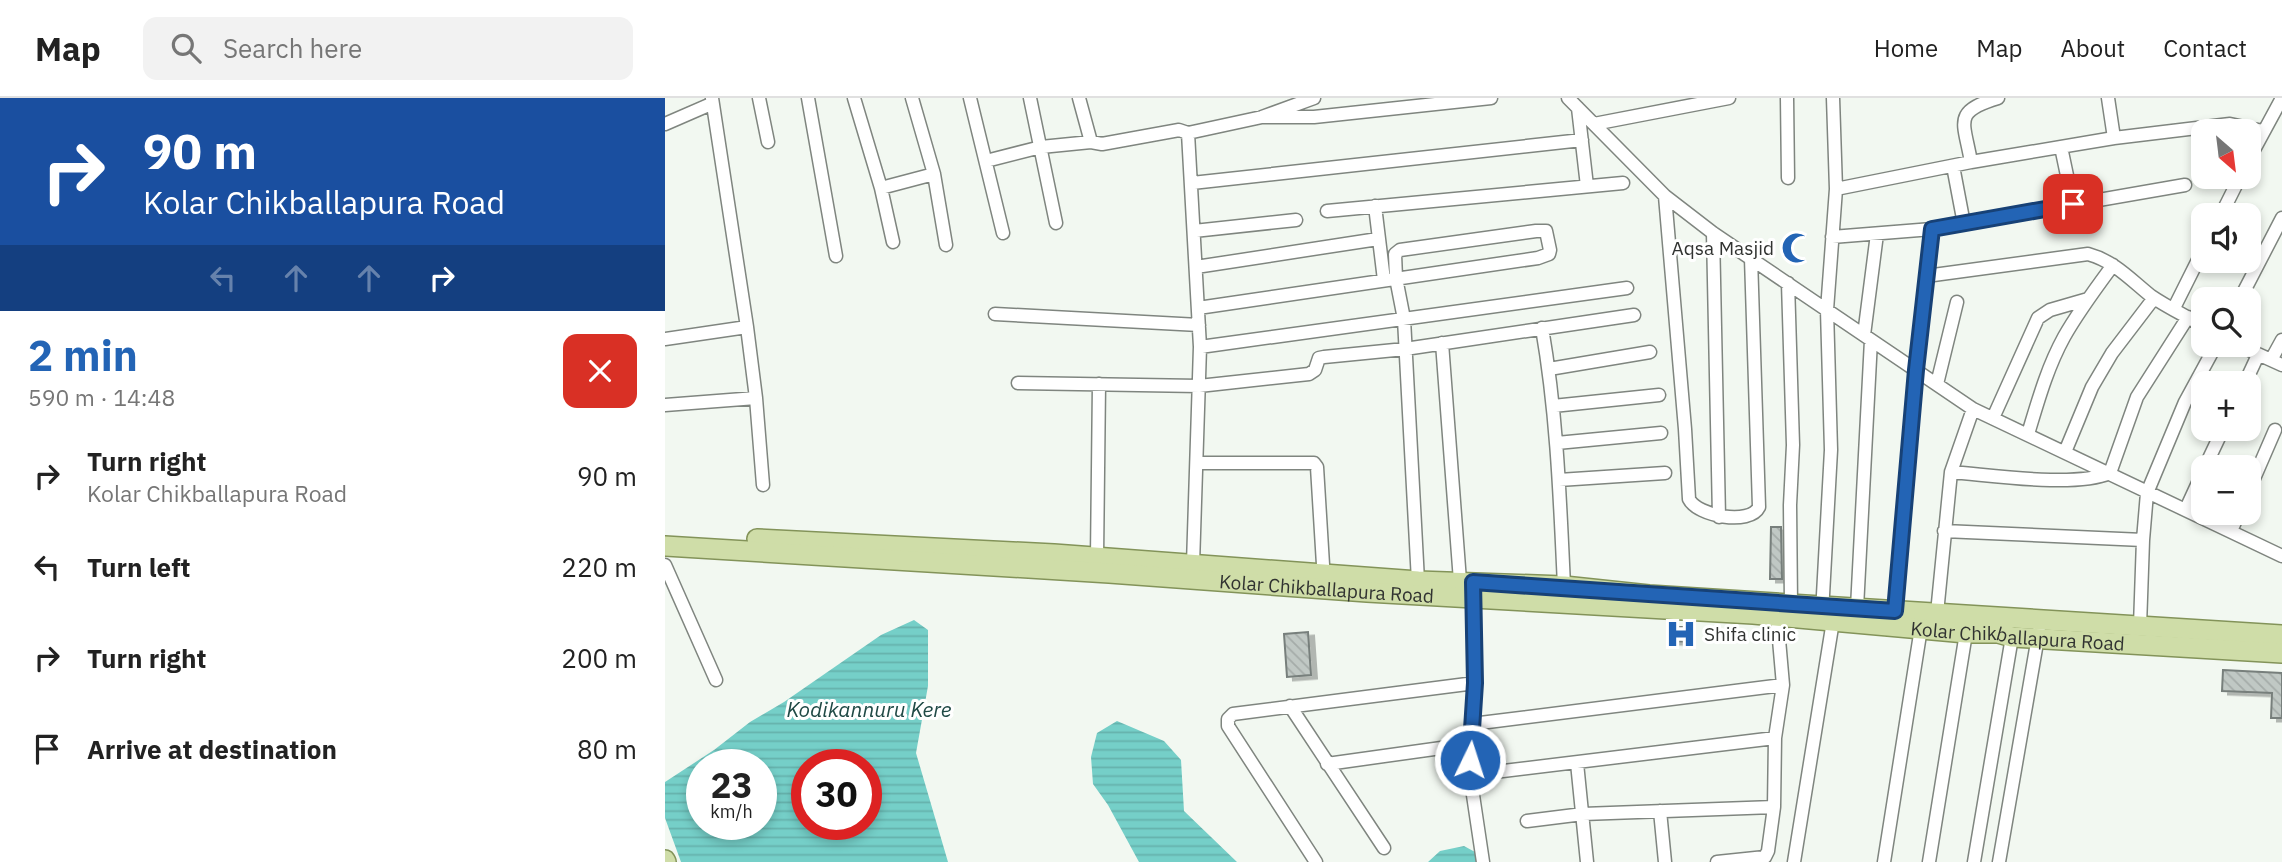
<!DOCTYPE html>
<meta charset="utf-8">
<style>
:root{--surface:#fff;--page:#f2f2f2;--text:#222;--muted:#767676;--line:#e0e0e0;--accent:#2364b5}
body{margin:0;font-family:"IBM Plex Sans",sans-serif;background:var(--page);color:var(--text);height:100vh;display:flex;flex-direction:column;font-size:26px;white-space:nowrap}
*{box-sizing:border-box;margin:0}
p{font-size:23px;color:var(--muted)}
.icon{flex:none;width:38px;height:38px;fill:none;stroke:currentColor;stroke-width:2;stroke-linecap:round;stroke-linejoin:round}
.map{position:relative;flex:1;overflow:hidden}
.sheet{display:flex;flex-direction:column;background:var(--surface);width:665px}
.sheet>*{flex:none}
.guide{background:#1a4fa0;color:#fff;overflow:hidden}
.needle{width:46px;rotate:152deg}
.tools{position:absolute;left:1526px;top:21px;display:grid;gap:14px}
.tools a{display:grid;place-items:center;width:70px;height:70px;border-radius:14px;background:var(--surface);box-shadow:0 4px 10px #0003;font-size:35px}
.speed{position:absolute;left:21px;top:651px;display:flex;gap:14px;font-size:35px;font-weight:700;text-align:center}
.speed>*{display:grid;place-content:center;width:91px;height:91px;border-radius:50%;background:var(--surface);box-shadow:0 4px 10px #0003;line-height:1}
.speed small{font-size:18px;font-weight:400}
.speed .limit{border:10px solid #d22;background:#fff;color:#111}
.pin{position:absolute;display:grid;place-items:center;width:60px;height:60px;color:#fff;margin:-30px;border-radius:14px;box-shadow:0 4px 10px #0006}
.me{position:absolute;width:77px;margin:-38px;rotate:4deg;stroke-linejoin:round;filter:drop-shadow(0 0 5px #0008)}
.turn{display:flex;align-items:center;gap:24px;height:147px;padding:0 28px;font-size:32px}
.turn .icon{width:91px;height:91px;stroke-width:2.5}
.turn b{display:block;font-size:49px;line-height:60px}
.lanes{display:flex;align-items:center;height:66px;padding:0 28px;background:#0003;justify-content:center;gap:35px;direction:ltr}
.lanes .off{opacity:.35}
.round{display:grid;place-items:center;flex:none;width:74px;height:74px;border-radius:14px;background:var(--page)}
.head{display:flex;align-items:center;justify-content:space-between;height:119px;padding:0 28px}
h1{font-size:42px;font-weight:700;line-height:52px;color:var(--accent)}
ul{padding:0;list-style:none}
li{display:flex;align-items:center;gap:21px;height:91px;padding:0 28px}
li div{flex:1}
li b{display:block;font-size:26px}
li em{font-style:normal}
header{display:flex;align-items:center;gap:42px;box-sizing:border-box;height:98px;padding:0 35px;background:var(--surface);border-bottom:2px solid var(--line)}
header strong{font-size:33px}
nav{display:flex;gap:38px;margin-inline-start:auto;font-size:24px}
.search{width:490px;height:63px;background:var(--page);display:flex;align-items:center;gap:18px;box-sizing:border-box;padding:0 24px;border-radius:14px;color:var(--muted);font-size:26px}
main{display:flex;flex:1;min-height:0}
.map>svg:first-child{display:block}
.water{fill:url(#water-rules);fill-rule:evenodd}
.building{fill:url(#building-back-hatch);stroke:#777f7b;stroke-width:2;filter:url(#shadow)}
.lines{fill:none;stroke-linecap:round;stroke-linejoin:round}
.minor-casing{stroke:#7f857f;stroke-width:15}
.primary-casing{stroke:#839359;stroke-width:22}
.minor{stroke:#fff;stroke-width:12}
.primary{stroke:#cfdda8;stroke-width:19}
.route-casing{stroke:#174176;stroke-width:18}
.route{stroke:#2364b5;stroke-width:12}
.labels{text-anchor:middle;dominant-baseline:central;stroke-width:6;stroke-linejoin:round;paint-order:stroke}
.poi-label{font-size:19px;fill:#313331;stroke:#fff;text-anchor:end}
.street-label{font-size:19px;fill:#313331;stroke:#fff}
.water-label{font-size:21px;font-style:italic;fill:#204a46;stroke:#fff}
</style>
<header>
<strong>Map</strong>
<div class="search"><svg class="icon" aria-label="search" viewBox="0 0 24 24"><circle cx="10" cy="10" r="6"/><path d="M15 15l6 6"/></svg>Search here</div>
<nav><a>Home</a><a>Map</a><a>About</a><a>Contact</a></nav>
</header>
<main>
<section class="sheet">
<div class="guide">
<div class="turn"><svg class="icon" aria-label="right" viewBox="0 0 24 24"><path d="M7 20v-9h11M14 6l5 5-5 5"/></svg><div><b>90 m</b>Kolar Chikballapura Road</div></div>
<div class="lanes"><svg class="icon off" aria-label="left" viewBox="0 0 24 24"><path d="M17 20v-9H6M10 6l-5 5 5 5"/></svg><svg class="icon off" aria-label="ahead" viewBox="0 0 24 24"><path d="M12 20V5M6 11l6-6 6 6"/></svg><svg class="icon off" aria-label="ahead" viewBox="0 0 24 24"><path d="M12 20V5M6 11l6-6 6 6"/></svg><svg class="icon" aria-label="right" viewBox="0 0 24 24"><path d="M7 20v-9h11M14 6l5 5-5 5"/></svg></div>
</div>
<div class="head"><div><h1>2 min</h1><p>590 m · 14:48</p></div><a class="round" style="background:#d93025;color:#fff"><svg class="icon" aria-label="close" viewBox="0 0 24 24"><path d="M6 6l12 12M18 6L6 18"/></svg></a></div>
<ul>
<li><svg class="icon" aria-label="right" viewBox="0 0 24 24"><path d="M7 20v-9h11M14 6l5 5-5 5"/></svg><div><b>Turn right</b><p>Kolar Chikballapura Road</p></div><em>90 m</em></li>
<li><svg class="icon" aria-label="left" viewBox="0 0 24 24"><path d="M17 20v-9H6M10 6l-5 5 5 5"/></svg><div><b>Turn left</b></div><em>220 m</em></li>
<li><svg class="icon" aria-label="right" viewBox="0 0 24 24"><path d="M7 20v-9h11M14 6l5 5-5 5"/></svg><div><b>Turn right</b></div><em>200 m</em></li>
<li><svg class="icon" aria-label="arrive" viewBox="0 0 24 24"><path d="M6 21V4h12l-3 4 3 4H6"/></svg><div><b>Arrive at destination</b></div><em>80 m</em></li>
</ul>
</section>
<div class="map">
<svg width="1617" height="764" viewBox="0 0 1617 764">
<defs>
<pattern id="water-rules" width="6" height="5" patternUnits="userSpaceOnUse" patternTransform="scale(1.75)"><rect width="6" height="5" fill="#75cfc8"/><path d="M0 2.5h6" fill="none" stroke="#66b2ac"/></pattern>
<pattern id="building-back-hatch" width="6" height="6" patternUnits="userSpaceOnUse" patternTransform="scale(1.75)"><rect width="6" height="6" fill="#c0c8c4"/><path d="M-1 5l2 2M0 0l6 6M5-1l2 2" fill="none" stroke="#a5aca9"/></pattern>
<filter id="shadow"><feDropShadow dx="6" dy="3.5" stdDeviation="0" flood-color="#0004"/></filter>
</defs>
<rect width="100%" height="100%" fill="#f2f8f1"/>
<path class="water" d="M249,522L263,532V588L251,655L283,764H16L0,720V684L49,652L85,624L119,604L216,537ZM37,667H96V726H37ZM142,667H201V726H142Z
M452,623L499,643L516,662L519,713L572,764H474L443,707L428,686L426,659L432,635Z
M799,748L821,760L822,764H763L775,753Z"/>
<path class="building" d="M1106,429H1116L1117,481H1105Z
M1007,529H1024V544L1007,543Z
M643,534L646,577L622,579L619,536Z
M1558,572L1617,575V620H1606L1607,595L1557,593Z"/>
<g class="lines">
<g class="minor-casing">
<path id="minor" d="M47,0L82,229L91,300L98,387
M94,0L103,44
M143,0L171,158
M189,0L216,90L228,144
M247,0L269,76L281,147
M305,0L338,135
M365,0L391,125
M414,0L426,44L437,46L514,32L523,35L535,249L528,466
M903,0L1000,98L1048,135L1308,311L1617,458
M1122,0L1123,80
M1443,0L1449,40
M913,10L922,88
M597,19H649L826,0
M0,26L46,6
M929,26L1064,0
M523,35L597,19L649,0
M1396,49L1408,106
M1584,61L1617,0
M321,63L376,49L426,44
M1306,64C1299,23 1287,14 1333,0
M1288,68L1299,126
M527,85L917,42
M216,90L269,76
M1171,91L1306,64L1449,40L1565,26L1598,33
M1000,98L1020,331L1024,401C1032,418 1085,428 1094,409L1086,160
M710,108L719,182
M662,113L958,85
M1556,117L1575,79
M529,133L631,122
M1048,135L1054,419
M1167,139L1267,131L1520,87
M531,169L713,141
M1261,178L1423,156C1449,163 1466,182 1486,198C1502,209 1521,218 1538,228
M1123,185L1128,347L1125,407L1126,506
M1575,201L1617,120
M533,210L873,160L884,156L885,152L881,133H871L735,152L730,156L731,180L739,221L753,483
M1509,210L1538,152
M330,216L534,227
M877,230C892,316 895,402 899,488
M1199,237L1212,136
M0,241L82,229
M777,245L795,483
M1573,247L1617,267
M535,249L962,190
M1606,262L1617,242
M884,271L985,254
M353,285L534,288L644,276L650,272L654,260L659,259L740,251L969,217
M1580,285L1593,257
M1272,286L1292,204
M0,307L91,300
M888,308L994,297
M1328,320L1373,220L1385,212L1423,201
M1363,336C1373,303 1382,270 1399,239C1413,214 1431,190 1448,167
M892,345L996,335
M1400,354L1427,289L1447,255L1489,200
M532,365H649L652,369L659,483
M1540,369L1558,331
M1286,374C1327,377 1409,390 1445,375L1472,299L1523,219
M894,382L1000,375
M1584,392L1610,332
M1521,411L1538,374
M1279,433L1478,442
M1566,433L1574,415
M432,459L434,286
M0,467L51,582
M808,493L810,585L805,646V677L818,764
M1192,510L1206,242
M1230,513L1251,272L1267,131
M1157,515L1166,352L1162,212L1171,91L1168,0
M1272,515L1286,374L1308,311
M1475,528L1478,442L1482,395L1520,304L1551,247
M625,608L719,750
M807,626L1118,587
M912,665L922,764
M662,666L805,646
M805,677L1110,640
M995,713L1000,764
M862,723L918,716L1109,709
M651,764L563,628V621L568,616L810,585
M1052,764L1100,759L1103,753L1109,709L1110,640L1118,587L1112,519
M1129,764L1168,523
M1219,764L1256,530
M1264,764L1301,535
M1309,764L1347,539
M1334,764L1374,533"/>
</g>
<g class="primary-casing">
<g id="primary">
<path d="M92,441L389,456L753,483L899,488L984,497L1617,537"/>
<path id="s1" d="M0,448L444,475L702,494L1088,516L1301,535H1333L1347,539L1617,555"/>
<path d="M0,762L1,764"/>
</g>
</g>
<use href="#minor" class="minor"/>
<use href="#primary" class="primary"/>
</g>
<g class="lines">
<g class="route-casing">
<path id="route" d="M805,662L810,585L808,484L1230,513L1251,272L1267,131L1408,106"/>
</g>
<use href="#route" class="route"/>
</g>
<defs>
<g id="mosque-bare" transform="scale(2.415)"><path d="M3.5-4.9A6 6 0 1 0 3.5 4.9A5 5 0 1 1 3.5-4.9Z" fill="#2364b5" stroke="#fff" stroke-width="2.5" paint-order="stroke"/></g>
<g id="hospital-bare" transform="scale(2.415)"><path d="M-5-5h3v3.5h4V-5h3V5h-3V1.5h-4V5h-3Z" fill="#2364b5" stroke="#fff" stroke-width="2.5" paint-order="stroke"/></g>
</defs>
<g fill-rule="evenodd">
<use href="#mosque-bare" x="1132" y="150"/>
<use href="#hospital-bare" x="1016" y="536"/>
</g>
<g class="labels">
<g class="poi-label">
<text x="1109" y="150">Aqsa Masjid</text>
<text x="1039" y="536" text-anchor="start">Shifa clinic</text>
</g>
<g class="street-label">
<text stroke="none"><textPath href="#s1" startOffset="663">Kolar Chikballapura Road</textPath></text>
<text stroke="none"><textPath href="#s1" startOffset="1356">Kolar Chikballapura Road</textPath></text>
</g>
<g class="water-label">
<text x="204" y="611">Kodikannuru Kere</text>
</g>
</g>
</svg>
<div class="tools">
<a><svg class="needle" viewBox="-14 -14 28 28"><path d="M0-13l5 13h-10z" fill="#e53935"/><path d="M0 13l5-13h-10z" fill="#767676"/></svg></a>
<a><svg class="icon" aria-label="sound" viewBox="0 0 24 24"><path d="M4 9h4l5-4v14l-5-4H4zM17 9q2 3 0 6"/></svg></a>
<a><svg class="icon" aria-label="search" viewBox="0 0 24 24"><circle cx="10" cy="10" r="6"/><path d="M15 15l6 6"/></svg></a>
<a>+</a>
<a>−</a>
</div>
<div class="speed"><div>23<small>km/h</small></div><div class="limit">30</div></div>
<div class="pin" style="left:1408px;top:106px;background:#d93025"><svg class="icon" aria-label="arrive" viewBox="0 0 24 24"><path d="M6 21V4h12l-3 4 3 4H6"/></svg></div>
<svg class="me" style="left:805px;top:662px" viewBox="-20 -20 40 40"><circle r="17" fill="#2364b5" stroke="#fff" stroke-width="3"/><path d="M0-11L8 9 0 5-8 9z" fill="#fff"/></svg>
</div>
</main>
